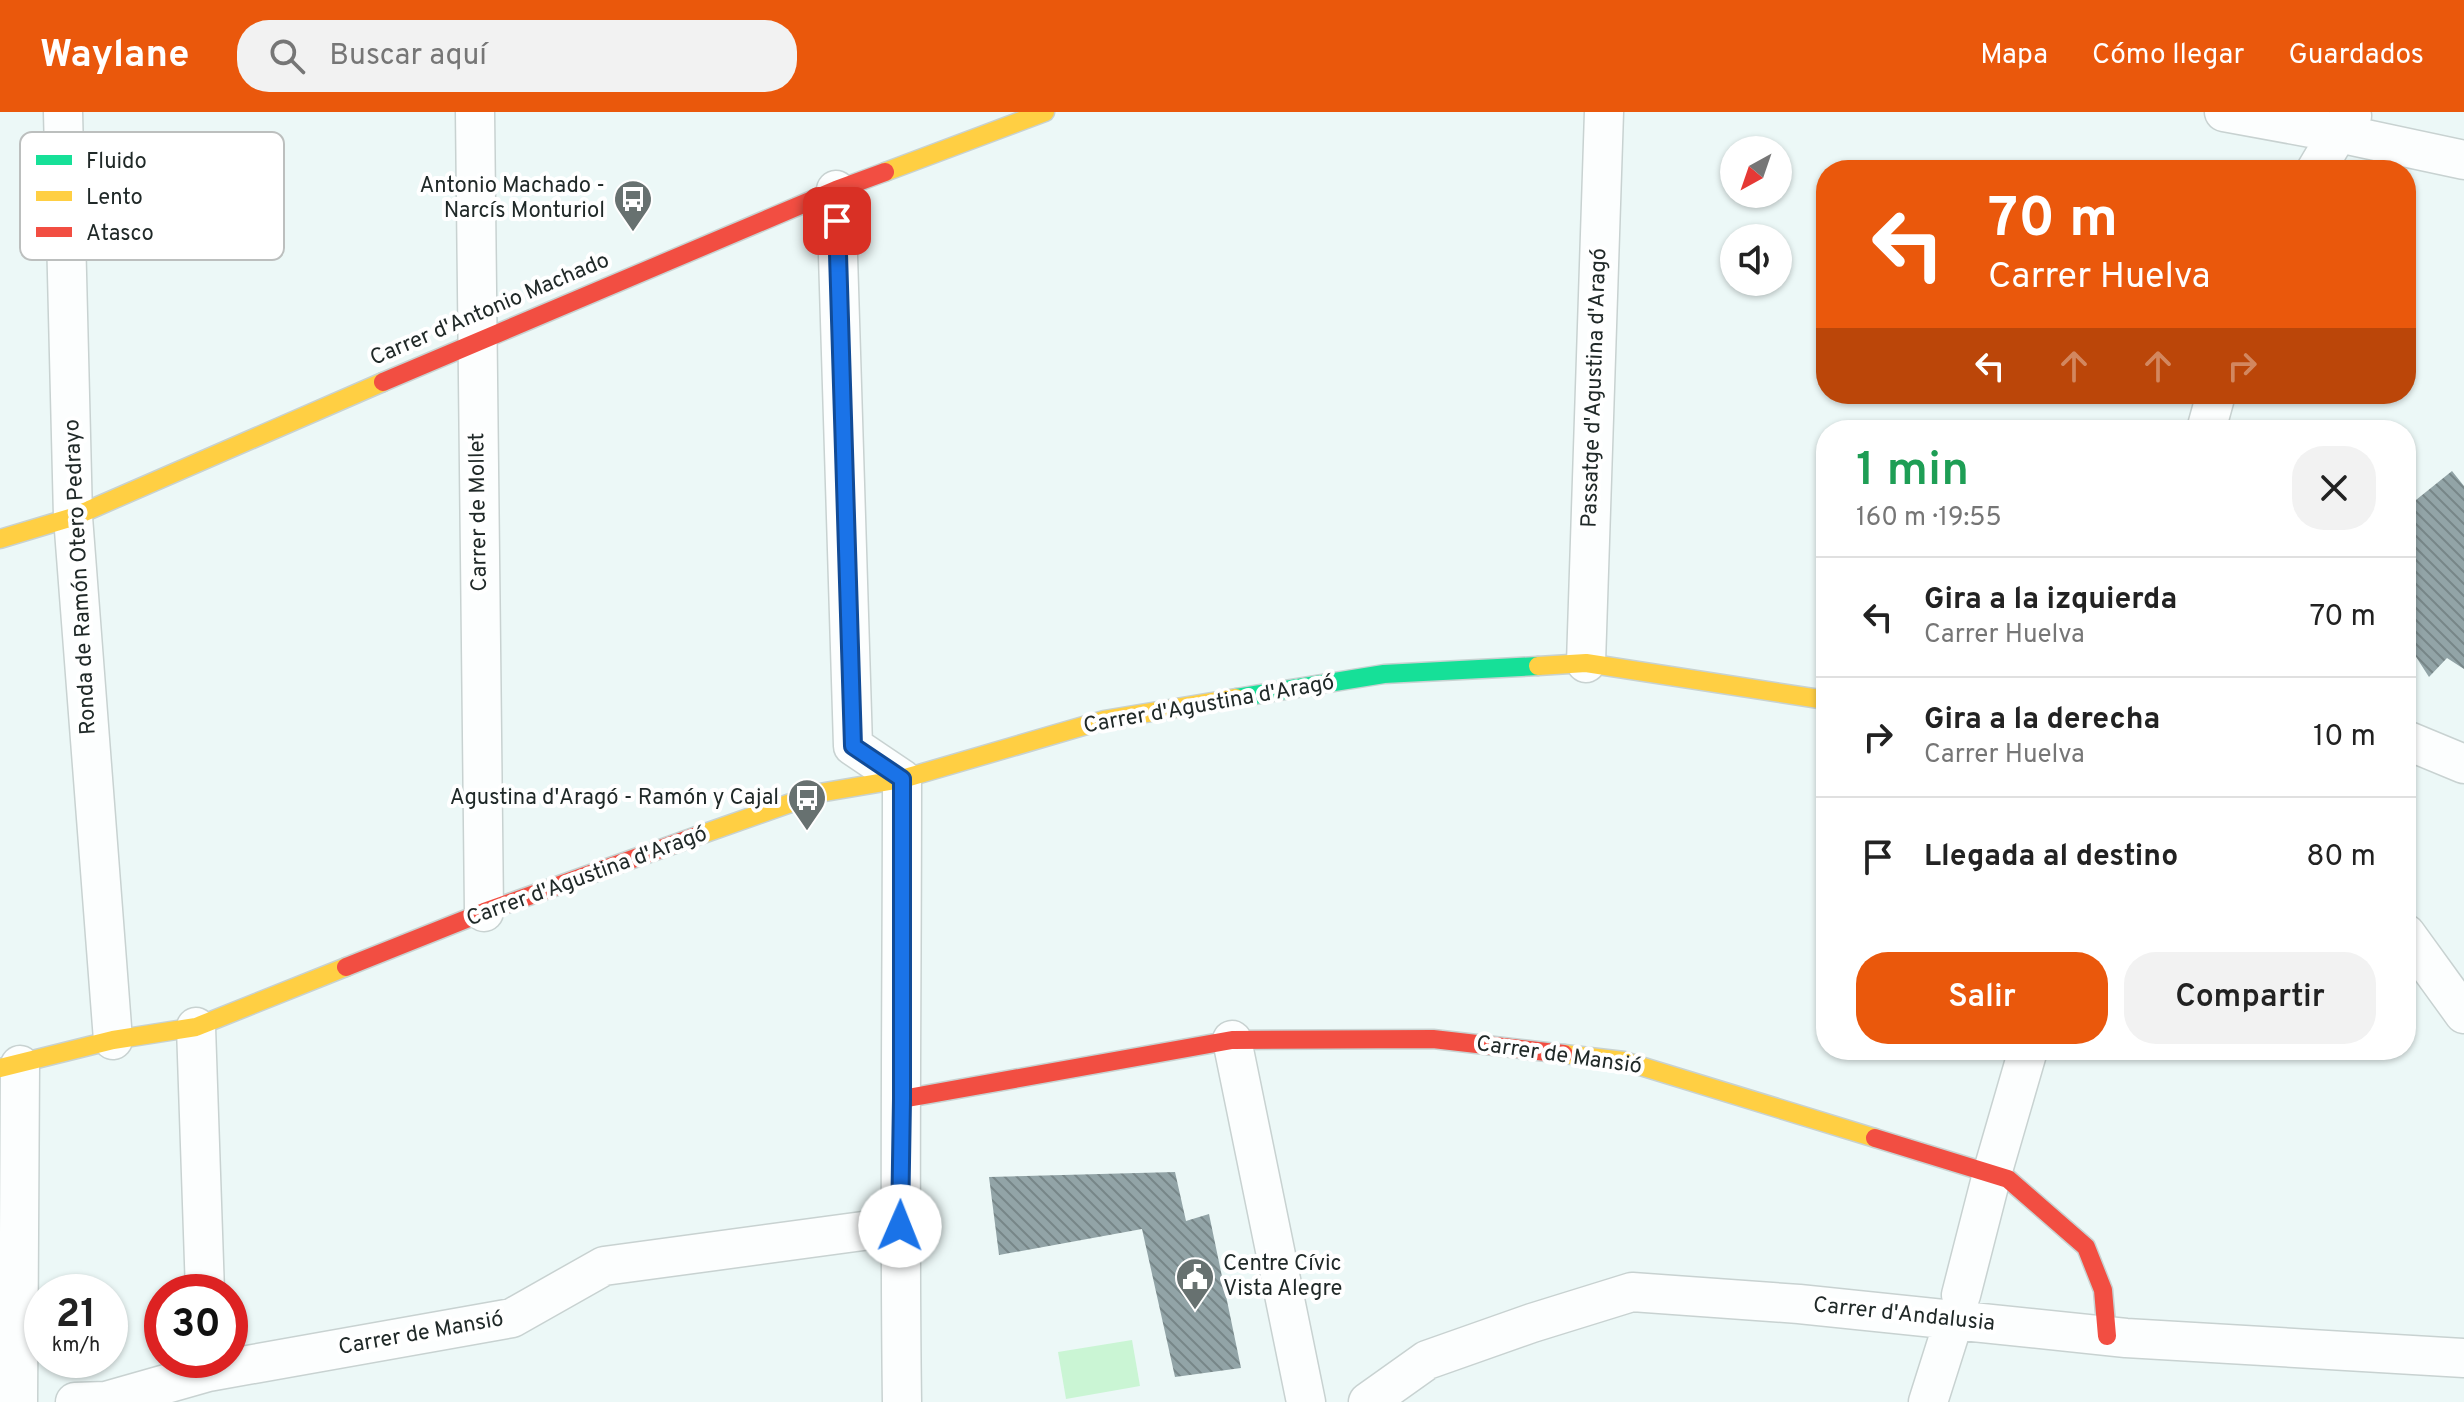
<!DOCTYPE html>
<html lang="es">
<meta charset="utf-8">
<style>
:root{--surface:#fff;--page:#f2f2f2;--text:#222;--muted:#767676;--line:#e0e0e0;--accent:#ea580c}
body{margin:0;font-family:Overpass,sans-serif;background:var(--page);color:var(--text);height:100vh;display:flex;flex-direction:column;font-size:30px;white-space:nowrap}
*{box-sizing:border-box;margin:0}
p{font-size:26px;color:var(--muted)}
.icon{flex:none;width:44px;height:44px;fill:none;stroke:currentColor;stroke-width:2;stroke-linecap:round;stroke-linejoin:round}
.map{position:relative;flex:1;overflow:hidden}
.details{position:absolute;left:1816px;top:308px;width:600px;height:640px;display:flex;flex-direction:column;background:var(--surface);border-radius:32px;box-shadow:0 2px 6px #0004}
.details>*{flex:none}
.guide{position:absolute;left:1816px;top:48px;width:600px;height:244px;border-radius:32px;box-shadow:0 2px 6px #0004;background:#ea580c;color:#fff;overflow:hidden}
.needle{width:52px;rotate:220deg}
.buttons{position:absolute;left:1720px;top:24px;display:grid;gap:16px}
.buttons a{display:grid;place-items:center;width:72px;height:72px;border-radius:50%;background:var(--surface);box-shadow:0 2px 6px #0004;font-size:40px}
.speed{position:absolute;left:24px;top:1162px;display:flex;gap:16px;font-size:40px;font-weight:700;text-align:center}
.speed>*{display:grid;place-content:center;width:104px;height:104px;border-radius:50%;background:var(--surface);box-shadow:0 2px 6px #0004;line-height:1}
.speed small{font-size:20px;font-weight:400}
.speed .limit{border:12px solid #d22;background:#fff;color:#111}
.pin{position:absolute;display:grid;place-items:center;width:68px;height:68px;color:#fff;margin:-34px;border-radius:16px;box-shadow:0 4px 12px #0006}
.me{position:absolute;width:88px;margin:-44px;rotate:1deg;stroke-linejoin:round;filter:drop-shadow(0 0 6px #0008)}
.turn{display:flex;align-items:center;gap:28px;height:168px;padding:0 40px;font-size:36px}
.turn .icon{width:104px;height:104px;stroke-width:2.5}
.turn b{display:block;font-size:56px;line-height:68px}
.lanes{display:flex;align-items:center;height:76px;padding:0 40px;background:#0003;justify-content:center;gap:40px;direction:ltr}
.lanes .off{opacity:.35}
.round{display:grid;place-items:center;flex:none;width:84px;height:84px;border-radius:32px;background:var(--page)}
.head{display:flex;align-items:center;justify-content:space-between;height:136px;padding:0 40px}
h1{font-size:48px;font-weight:600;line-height:60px;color:#1e9e55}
.action{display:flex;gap:16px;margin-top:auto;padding:16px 40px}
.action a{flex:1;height:92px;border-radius:32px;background:var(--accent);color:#fff;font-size:32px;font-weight:600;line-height:92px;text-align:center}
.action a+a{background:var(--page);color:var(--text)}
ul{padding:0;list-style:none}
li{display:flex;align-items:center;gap:24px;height:120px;padding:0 40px;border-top:2px solid var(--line)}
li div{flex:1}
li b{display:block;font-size:30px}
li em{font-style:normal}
header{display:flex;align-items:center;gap:48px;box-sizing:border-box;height:112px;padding:0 40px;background:var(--accent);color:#fff}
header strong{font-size:38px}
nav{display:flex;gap:44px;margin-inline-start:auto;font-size:28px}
.search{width:560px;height:72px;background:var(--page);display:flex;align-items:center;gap:20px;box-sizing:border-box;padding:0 28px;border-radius:32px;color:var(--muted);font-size:30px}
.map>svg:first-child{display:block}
.green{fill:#caf5d4}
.building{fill:url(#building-back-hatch)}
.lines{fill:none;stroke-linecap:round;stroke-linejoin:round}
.street-casing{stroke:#c8d2d1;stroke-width:41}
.fast-casing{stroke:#c8d2d1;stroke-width:21}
.slow-casing{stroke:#c8d2d1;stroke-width:21}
.jam-casing{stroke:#c8d2d1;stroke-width:21}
.street{stroke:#fcfefe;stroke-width:38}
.fast{stroke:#16e098;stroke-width:18}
.slow{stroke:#ffcf43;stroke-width:18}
.jam{stroke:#f24e42;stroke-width:18}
.route-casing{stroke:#114b97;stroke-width:20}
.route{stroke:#1a73e8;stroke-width:14}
.labels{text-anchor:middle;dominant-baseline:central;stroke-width:8;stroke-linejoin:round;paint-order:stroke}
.poi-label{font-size:22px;fill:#202928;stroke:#fff;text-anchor:end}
.street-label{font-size:22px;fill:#202928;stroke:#fff}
.key{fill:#fff;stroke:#bcbfbe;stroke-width:2}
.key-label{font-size:22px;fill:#202928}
</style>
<header>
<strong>Waylane</strong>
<div class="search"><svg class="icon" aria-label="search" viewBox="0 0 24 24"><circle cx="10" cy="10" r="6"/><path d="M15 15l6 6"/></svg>Buscar aquí</div>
<nav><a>Mapa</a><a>Cómo llegar</a><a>Guardados</a></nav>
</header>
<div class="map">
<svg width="2464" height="1290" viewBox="0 0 2464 1290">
<defs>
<pattern id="building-back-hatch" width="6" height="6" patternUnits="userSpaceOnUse" patternTransform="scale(2)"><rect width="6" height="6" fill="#92a4a7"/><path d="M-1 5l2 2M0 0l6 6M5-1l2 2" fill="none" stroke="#778688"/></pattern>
</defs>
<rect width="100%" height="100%" fill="#ecf8f7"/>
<path class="green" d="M1132,1228L1140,1274L1066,1287L1058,1240Z"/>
<path class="building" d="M2452,359L2464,374V557L2447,546L2429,565L2411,537L2406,541V396Z
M1175,1060L1186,1109L1209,1102L1241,1256L1175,1265L1142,1117L999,1143L989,1065Z"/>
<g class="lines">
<g class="street-casing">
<path id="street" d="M63,0L73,405L113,928
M475,0L484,800
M2224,0L2338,21L2464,48
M2316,58L2338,21L2352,4
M836,78L853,634L902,667C902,875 899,1082 902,1290
M2206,318L2216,282
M1586,551L1604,0
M2406,628L2464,652
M2406,822L2464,902
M196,915L205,1180
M1232,928L1306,1290
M1961,1183L1992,1062L2028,938
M18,1290L20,953
M75,1290L106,1289L208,1260L512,1206L604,1154L900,1114
M1368,1290L1427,1248L1532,1211L1632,1180L1799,1192L2126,1226L2464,1246
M1928,1290L1954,1208"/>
</g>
<g class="fast-casing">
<path id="fast" d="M1236,586L1384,562L1538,554"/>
</g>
<g class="slow-casing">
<path id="slow" d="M885,60L1045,0
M0,427L73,405L383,270
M1538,554L1586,551L1826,588
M697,724L819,681L902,667L1104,608L1236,586
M1564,942L1624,949L1875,1026
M0,956L113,928L196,915L346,855"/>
</g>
<g class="jam-casing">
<path id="jam" d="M383,270L836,78L885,60
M346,855L484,800L697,724
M902,987L1232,928L1433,927L1564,942
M1875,1026L2008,1067L2086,1135L2103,1178L2107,1224"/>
</g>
<use href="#street" class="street"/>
<use href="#fast" class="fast"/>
<use href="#slow" class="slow"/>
<use href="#jam" class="jam"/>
</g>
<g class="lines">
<g class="route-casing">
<path id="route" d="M837,109L853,634L902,667V987L900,1114"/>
</g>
<use href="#route" class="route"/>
</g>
<defs>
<g id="bus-pin" transform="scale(2)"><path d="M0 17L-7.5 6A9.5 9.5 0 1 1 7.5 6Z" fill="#677170" stroke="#fff"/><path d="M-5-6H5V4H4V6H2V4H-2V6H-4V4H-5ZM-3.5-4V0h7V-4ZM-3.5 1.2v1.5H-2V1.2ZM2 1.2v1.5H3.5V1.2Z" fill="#fff"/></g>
<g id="civic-pin" transform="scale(2)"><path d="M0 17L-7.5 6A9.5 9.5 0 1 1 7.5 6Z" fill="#677170" stroke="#fff"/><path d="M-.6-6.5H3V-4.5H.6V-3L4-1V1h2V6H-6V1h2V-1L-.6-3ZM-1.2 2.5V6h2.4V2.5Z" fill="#fff"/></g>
</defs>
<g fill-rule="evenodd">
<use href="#bus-pin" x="633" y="87"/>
<use href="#bus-pin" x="807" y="686"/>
<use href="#civic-pin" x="1195" y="1165"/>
</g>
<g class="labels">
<g class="poi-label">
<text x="605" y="74">Antonio Machado -<tspan x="605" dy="25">Narcís Monturiol</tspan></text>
<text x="779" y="686">Agustina d'Aragó - Ramón y Cajal</text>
<text x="1223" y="1152" text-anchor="start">Centre Cívic<tspan x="1223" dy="25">Vista Alegre</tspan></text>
</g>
<g class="street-label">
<text transform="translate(490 198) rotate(-23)">Carrer d'Antonio Machado</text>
<text transform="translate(1595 276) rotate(-88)">Passatge d'Agustina d'Aragó</text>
<text transform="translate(479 400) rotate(-91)">Carrer de Mollet</text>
<text transform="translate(81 465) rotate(-93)">Ronda de Ramón Otero Pedrayo</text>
<text transform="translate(1209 593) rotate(-10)">Carrer d'Agustina d'Aragó</text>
<text transform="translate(587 765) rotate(-20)">Carrer d'Agustina d'Aragó</text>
<text transform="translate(1559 944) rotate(8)">Carrer de Mansió</text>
<text transform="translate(1904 1203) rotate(6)">Carrer d'Andalusia</text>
<text transform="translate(421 1222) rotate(-10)">Carrer de Mansió</text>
</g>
</g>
<rect x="20" y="20" width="264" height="128" rx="12" class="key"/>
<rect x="36" y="43" width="36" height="10" fill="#16e098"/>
<rect x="36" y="79" width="36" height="10" fill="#ffcf43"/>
<rect x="36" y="115" width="36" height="10" fill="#f24e42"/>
<g class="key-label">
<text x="86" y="56">Fluido</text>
<text x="86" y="92">Lento</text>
<text x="86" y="128">Atasco</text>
</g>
</svg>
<div class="buttons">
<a><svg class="needle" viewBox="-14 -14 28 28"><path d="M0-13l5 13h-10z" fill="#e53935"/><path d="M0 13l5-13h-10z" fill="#767676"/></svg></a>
<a><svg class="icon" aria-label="sound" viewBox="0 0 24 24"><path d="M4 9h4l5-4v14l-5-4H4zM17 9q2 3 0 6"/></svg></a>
</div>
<div class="speed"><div>21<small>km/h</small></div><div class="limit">30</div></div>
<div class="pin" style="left:837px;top:109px;background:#d93025"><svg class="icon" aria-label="arrive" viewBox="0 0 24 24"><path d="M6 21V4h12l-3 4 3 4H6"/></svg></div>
<svg class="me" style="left:900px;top:1114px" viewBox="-20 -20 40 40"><circle r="19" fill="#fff"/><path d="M0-13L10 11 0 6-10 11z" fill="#1a73e8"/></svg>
<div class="guide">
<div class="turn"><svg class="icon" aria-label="left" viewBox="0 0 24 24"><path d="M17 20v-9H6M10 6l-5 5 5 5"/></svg><div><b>70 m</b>Carrer Huelva</div></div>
<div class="lanes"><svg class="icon" aria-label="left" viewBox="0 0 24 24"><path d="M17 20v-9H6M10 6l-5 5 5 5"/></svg><svg class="icon off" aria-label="ahead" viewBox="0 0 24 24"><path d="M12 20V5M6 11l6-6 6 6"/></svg><svg class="icon off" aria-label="ahead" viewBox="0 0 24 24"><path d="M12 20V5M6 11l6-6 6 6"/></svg><svg class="icon off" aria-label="right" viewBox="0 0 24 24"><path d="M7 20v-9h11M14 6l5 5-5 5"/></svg></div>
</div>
<section class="details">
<div class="head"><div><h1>1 min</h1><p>160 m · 19:55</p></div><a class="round"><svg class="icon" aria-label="close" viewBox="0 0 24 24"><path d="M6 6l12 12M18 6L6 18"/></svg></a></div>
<ul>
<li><svg class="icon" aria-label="left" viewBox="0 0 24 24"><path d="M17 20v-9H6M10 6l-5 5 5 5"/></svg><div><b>Gira a la izquierda</b><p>Carrer Huelva</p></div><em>70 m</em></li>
<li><svg class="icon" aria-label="right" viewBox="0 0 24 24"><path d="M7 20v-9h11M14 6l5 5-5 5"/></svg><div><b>Gira a la derecha</b><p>Carrer Huelva</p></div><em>10 m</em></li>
<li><svg class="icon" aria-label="arrive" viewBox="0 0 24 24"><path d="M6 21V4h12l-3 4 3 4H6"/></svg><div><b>Llegada al destino</b></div><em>80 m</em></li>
</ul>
<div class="action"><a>Salir</a><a>Compartir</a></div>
</section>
</div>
